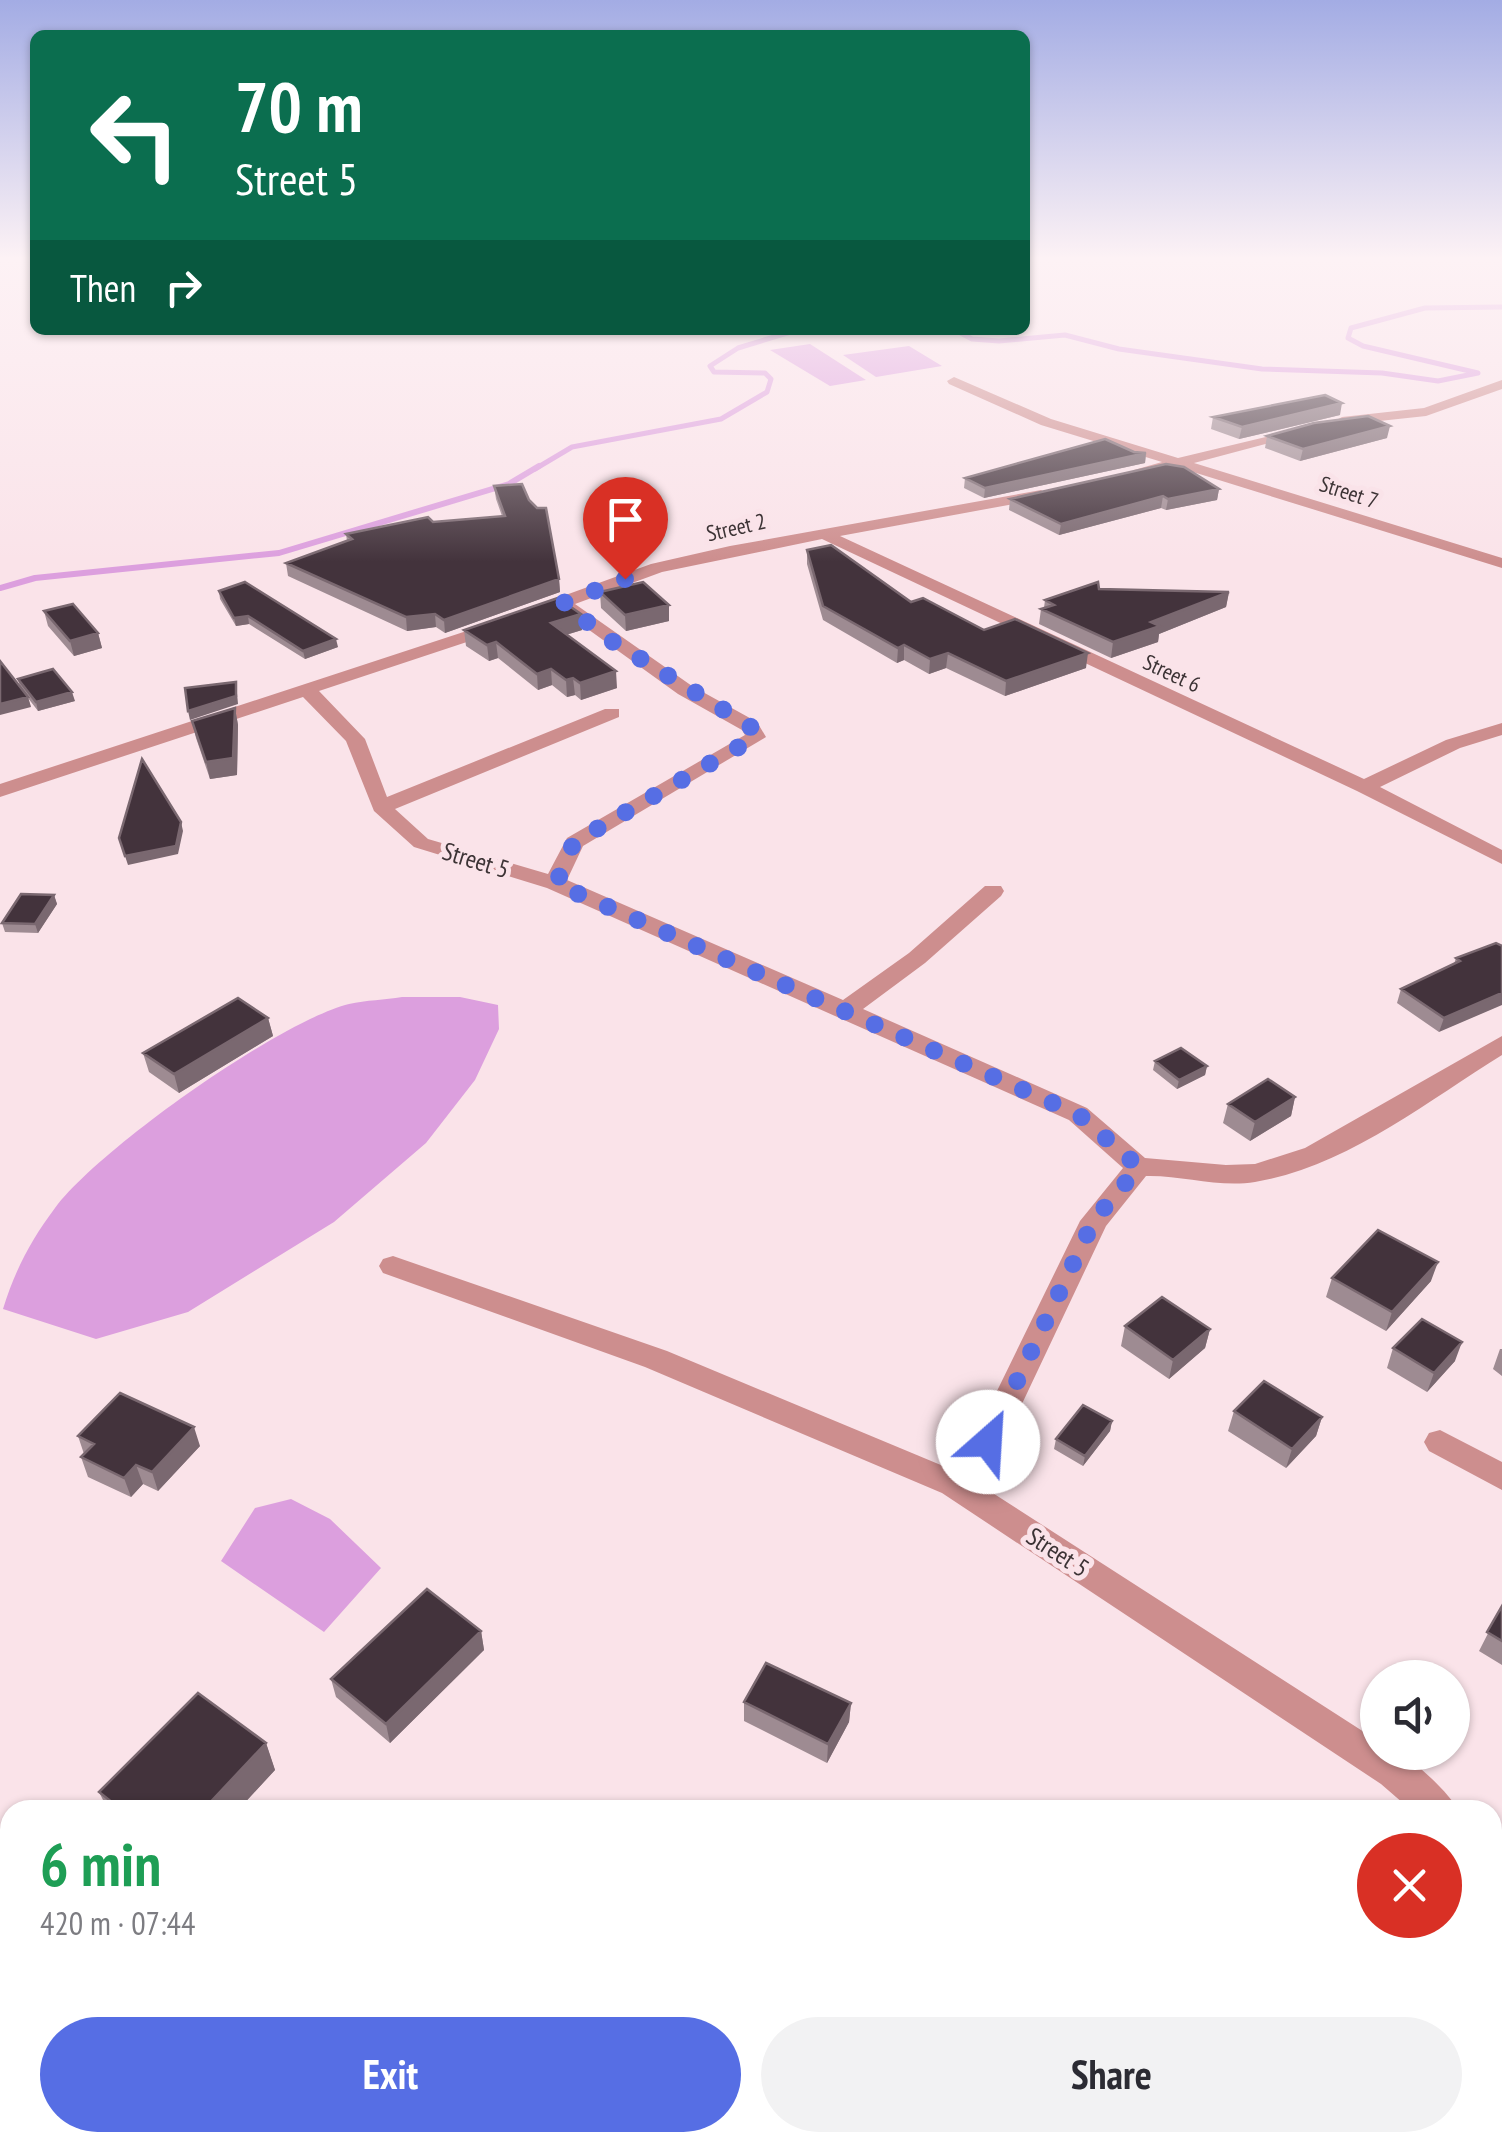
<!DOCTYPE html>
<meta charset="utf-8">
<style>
:root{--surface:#fff;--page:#f2f2f3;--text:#2b2b33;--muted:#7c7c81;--accent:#566ee4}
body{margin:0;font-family:"PT Sans Narrow",sans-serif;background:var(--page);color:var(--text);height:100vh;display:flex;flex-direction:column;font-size:38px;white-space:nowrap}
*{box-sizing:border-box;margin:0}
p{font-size:32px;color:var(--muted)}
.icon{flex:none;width:55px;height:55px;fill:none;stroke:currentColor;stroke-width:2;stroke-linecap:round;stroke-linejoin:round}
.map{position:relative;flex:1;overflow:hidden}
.panel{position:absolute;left:0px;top:1800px;width:1502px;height:352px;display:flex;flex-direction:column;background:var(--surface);border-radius:30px 30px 0 0;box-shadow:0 2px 8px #0004}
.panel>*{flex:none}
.guide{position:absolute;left:30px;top:30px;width:1000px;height:305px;border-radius:15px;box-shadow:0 2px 8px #0004;background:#0b6e4f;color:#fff;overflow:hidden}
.fabs{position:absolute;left:1360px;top:1660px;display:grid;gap:20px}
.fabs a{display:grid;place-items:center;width:110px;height:110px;border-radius:50%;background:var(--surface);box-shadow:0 2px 8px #0004;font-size:50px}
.pin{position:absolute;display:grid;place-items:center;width:85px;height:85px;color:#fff;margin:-102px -42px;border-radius:50% 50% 50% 0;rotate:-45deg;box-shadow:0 0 10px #0007}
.pin .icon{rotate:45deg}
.me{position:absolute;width:110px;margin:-55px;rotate:26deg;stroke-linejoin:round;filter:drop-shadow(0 0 8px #0008)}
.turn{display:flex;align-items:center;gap:35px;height:210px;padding:0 40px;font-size:45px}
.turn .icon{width:130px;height:130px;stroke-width:2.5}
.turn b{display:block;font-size:70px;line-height:85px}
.then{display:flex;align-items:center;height:95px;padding:0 40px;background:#0003;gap:20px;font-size:38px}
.round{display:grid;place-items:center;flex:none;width:105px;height:105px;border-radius:52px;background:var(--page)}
.headline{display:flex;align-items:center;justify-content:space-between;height:170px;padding:0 40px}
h1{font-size:60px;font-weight:700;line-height:75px;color:#1e9e55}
.cta{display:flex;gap:20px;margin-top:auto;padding:20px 40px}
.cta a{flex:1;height:115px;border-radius:60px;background:var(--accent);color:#fff;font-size:40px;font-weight:700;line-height:115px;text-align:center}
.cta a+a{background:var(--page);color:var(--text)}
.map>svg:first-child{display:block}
.water{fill:#dc9fde}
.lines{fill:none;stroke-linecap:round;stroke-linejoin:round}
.stream-far1{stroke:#dc9fde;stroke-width:5}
.stream{stroke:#dc9fde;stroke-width:6}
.street{fill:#cd8e8e;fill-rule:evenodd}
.wall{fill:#9e8b92}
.shaded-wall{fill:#7a6870}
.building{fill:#43333c;stroke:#7a6870;stroke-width:2.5}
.route{stroke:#566ee4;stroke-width:18;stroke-dasharray:0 32.4}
.labels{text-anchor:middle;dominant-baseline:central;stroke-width:10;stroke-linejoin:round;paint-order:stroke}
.far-street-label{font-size:22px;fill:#3c3335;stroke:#fae3e9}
.street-label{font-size:25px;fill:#3c3335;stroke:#fae3e9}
</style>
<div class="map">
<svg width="1502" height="2152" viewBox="0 0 1502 2152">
<rect width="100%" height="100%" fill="#fae3e9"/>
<path class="water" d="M810,344L866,380L830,386L770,350Z
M909,346L942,366L876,377L843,355Z
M402,997H460L498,1005L499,1029L475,1080L426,1143L334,1222L188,1312L96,1339L3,1309C15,1270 31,1240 55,1208C99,1149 278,1022 349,1004C366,1000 385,1000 402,997Z
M291,1499L330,1519L381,1568L324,1632L221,1561L255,1508Z"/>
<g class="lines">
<path class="stream-far1" d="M955,330L972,339L999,341L1065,335L1119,349L1262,369L1382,373L1438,381L1478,373L1363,346L1348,338L1351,328L1425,308L1502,307
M535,469L572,447L721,419L767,392L771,379L765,373L714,372L710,366L738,348L797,330"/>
<path class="stream" d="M0,588L35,578L279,553L509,484L539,466"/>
<path class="street" d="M954,377L1051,419L1178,458L1303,428V434L1194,463L1502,558V568L1177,467L1134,476V470L1162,462L1041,425L949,384L947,381Z
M1502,380V389L1426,416L1342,425L1335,421L1342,417L1424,408Z
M1041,490L1049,495L1046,498L840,536L1364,779L1446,740L1502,723V735L1460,748L1380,787L1502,850V864L1357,791L822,539L662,572L575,604L692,686L757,722L766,737L583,846L567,880L843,1000L909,953L985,886H1001L1004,891L1001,896L925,963L863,1009L1087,1108L1145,1158L1226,1165L1255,1164L1305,1148L1502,1036V1055C1426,1102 1346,1167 1255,1182C1219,1188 1182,1175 1146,1176L1106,1226L1004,1442L974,1481L1378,1741V1752C1383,1752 1389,1751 1395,1752C1412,1757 1451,1795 1458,1810H1411L1381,1784L942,1493L645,1367L383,1273L379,1266L383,1259L393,1256L667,1351L948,1468L976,1434L1080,1221L1123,1168L1069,1120L547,888L414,847L374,811L346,741L303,697L0,797V784L494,622L500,623V631L319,691L365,739L387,797L605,709H619V717L395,809L428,839L548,874L567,838L745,735L742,730L678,694L560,609L536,617L527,612L530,608L651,564L730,546Z
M1440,1430L1502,1462V1490L1429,1451L1424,1442L1429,1433Z
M1492,1836L1502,1839V1881L1492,1877Z
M0,1903L10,1908V1951L0,1947Z
M256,2142H307L310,2152H260Z
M974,2142H1020L1016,2152H971Z"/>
</g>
<path class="wall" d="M1340,415L1239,439L1211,429L1213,417Z
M1267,436L1387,438L1300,461L1265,448Z
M1146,453L1145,463L984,498L964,488L965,478Z
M494,486L559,579L560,592L445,633L436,627L407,631L288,576L286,563L347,541L346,534L433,522L502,516L496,499Z
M1219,489L1217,500L1166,510L1161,508L1059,535L1009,510L1010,499Z
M807,550L911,602L1086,668L1005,696L946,668L929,674L904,660L897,663L823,620L807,564Z
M1099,589L1229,592L1226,607L1159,634L1158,642L1111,658L1039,624L1041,609L1044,608L1045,600Z
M219,591L338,647L305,659L249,624L236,626L220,599Z
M600,592L669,605V621L626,631L601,608Z
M44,611L98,633L102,648L74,656L48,626Z
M581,614L582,630L566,635L617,688L581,700L575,695L567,697L552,685L538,690L498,658L489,661L466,646L464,630Z
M18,679L75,701L38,711L28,698L31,707L20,687Z
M235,708L238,725L237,775L210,779L196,738L192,721Z
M54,895L57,904L38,933L5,932L2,923Z
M1496,943L1439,1032L1397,1003L1401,989L1454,964L1456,958Z
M268,1018L273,1036L179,1093L149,1072L143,1053Z
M1155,1061L1207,1066L1205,1075L1177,1089L1153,1070Z
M1295,1097L1291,1116L1250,1141L1223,1123L1228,1104Z
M1332,1278L1431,1281L1386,1331L1326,1297Z
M1125,1326L1210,1329L1205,1348L1169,1379L1121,1346Z
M1393,1348L1455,1361L1427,1392L1387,1368Z
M1500,1349H1502V1376L1493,1369Z
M1234,1411L1322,1417L1316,1436L1286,1468L1228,1431Z
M1112,1421L1110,1431L1083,1466L1054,1449L1056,1439Z
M78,1436L200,1446L158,1491L143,1484L131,1497L88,1477L81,1457L84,1454Z
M1502,1606V1665L1479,1651Z
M481,1631L484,1650L390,1743L336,1697L331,1679Z
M744,1702L851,1703L849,1722L827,1763L744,1721Z
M266,1743L275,1770L238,1810H108L99,1792Z
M863,2142H917L921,2152H877Z
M1322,2142H1492L1502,2152H1333Z"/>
<path class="shaded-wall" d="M1342,403L1340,415L1239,439L1242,427Z
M1390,426L1387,438L1300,461L1303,449Z
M1146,453L1145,463L984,498L985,488Z
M1219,489L1217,500L1166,510L1168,499Z
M1163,496L1161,508L1059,535L1061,524Z
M559,579L560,592L445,633L444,620Z
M1229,592L1226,607L1159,634L1158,642L1111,658L1113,642L1151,622Z
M669,605V621L626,631L625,615Z
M435,614L436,627L407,631L406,617Z
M581,614L582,630L552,639L551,623Z
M248,616L249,624L236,626L234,618Z
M98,633L102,648L74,656L70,641Z
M336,639L338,647L305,659L303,651Z
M496,642L498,658L489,661L487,645Z
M904,645V660L897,663L898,648Z
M948,653L946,668L929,674L930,659Z
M1088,653L1086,668L1005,696L1006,681Z
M551,669L552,685L538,690L537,674Z
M616,671L617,688L581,700L580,683Z
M573,678L575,695L567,697L566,680Z
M236,682L238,704L190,720L188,711Z
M72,692L75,701L38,711L36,702Z
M28,697L31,707L0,715V704Z
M235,708L238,725L237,775L210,779L206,762Z
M181,822L183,831L178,854L128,865L125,856Z
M54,895L57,904L38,933L35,924Z
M1502,993V1005L1439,1032L1444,1018Z
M268,1018L273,1036L179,1093L174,1074Z
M1207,1066L1205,1075L1177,1089L1179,1080Z
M1295,1097L1291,1116L1250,1141L1255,1122Z
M1438,1262L1431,1281L1386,1331L1392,1312Z
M1210,1329L1205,1348L1169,1379L1173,1360Z
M1462,1342L1455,1361L1427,1392L1434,1373Z
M1322,1417L1316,1436L1286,1468L1292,1449Z
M1112,1421L1110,1431L1083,1466L1085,1456Z
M194,1427L200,1446L158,1491L152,1472Z
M136,1465L143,1484L131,1497L124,1478Z
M481,1631L484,1650L390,1743L386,1724Z
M851,1703L849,1722L827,1763L828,1744Z
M266,1743L275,1770L238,1810H203Z
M1502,1961V1967L1492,1979V1973Z
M10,2060V2086L0,2095V2069Z
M576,2142H595L589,2152H569Z"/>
<path class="building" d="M1325,395L1342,403L1242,427L1213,417Z
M1368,416L1390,426L1303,449L1267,436L1314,423Z
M1105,439L1134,452L1146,453L985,488L965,478Z
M1166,464L1184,467L1219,489L1168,499L1163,496L1061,524L1010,499Z
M522,484L529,500L537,508H546L559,579L444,620L435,614L406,617L286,563L352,539L346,534L428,517L433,522L505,516L494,486Z
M831,545L911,602L923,598L984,630L1015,619L1088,653L1006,681L948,653L930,659L904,645L898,648L823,606L807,550Z
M245,582L336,639L303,651L248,616L234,618L219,591Z
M643,582L669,605L625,615L600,592Z
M1098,582L1099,589L1229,592L1151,622L1160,626L1113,642L1041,609L1054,605L1045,600Z
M558,598L581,614L551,623L616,671L580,683L573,678L566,680L551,669L537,674L496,642L487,645L464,630Z
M73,604L98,633L70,641L44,611Z
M0,661L28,697L0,704Z
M53,669L72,692L36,702L18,679Z
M236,682V696L188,711L185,688Z
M235,708L233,758L206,762L192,721Z
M142,759L181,822L176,846L125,856L119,838Z
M21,894L54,895L35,924L2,923Z
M1496,943L1502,946V993L1444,1018L1401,989L1460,961L1456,958Z
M238,998L268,1018L174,1074L143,1053Z
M1181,1048L1207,1066L1179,1080L1155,1061Z
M1268,1079L1295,1097L1255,1122L1228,1104Z
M1378,1230L1438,1262L1392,1312L1332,1278Z
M1162,1297L1210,1329L1173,1360L1125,1326Z
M1422,1319L1462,1342L1434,1373L1393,1348Z
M1264,1381L1322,1417L1292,1449L1234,1411Z
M120,1393L194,1427L152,1472L136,1465L124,1478L81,1457L94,1444L78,1436Z
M1083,1405L1112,1421L1085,1456L1056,1439Z
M427,1589L481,1631L386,1724L331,1679Z
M1502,1606V1641L1487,1632Z
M766,1663L851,1703L828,1744L744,1702Z
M198,1693L266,1743L203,1810H122L99,1792Z
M1492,1916L1502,1925V1961L1492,1973Z
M10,1999V2060L0,2069V2008Z
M1502,2038V2152H1373L1361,2142H1492V2053Z
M434,2142H576L569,2152H428Z
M886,2142H917L921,2152H901Z
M1234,2142H1254L1266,2152H1228Z"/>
<linearGradient id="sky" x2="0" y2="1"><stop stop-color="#a3ace4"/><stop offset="0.46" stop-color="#fdf2f5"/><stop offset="1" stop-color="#fdf2f5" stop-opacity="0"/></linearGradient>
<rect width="1502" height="562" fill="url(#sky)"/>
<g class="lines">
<path class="route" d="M625,579L563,603L610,640L750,726L756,737L574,842L556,884L1078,1114L1139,1167L1094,1220L988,1442"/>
</g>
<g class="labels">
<g class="far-street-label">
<text transform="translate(1349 492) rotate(18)">Street 7</text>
<text transform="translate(736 527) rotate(-13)">Street 2</text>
<text transform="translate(1172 673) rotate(25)">Street 6</text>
</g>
<g class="street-label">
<text transform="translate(476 860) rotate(17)">Street 5</text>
<text transform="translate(1058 1552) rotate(33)">Street 5</text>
</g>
</g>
</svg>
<div class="fabs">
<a><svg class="icon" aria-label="sound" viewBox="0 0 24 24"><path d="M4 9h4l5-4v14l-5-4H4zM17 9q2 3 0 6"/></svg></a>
</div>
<div class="pin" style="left:625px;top:579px;background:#d93025"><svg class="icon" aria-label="arrive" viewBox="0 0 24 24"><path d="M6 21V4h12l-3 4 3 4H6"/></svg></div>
<svg class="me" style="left:988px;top:1442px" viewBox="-20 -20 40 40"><circle r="19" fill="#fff"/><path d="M0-13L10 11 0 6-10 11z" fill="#566ee4"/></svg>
<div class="guide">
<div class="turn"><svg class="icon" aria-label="left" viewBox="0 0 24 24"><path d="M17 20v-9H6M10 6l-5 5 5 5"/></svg><div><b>70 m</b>Street 5</div></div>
<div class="then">Then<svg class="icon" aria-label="right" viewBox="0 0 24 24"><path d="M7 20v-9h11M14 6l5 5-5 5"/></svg></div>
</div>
<section class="panel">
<div class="headline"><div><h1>6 min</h1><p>420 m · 07:44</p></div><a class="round" style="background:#d93025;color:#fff"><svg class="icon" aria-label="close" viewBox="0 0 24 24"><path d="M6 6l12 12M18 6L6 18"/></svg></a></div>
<div class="cta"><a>Exit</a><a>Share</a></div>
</section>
</div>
